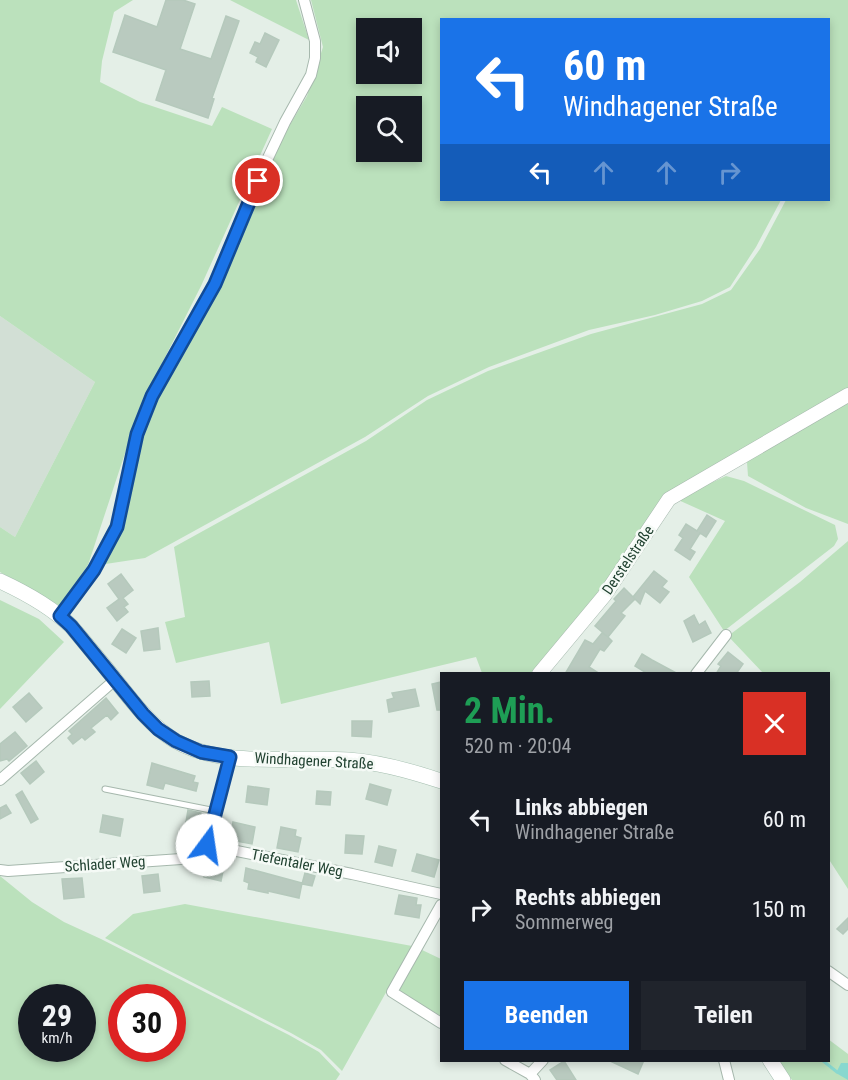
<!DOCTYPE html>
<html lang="de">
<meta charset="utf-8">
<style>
:root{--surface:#171b24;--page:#20242c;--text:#f1f3f6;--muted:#9ea1a6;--accent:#1a73e8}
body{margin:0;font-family:"Roboto Condensed",sans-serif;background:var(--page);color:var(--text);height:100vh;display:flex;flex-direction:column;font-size:22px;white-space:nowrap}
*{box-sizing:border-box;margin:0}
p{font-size:20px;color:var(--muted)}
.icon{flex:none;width:33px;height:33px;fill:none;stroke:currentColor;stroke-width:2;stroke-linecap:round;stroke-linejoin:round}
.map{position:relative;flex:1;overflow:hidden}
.panel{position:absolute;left:440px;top:672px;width:390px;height:390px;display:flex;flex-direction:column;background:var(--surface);border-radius:0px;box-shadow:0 3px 9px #0003}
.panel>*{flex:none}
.guide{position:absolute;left:440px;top:18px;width:390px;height:183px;border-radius:0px;box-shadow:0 3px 9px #0003;background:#1a73e8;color:#fff;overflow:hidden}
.fabs{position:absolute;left:356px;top:18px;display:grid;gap:12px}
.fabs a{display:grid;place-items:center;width:66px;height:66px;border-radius:0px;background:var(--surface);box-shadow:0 3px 9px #0003;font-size:30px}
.speed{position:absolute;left:18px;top:984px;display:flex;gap:12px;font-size:30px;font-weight:700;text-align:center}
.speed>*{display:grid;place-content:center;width:78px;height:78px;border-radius:50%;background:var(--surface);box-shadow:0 3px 9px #0003;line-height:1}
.speed small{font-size:15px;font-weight:400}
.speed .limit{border:9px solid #d22;background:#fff;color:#111}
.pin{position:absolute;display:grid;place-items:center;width:51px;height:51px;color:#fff;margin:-26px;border:3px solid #fff;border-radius:50%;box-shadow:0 2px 6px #0007}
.me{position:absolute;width:66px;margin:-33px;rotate:14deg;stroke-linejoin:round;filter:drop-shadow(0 0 4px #0008)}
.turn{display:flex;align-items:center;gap:21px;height:126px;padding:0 24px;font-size:27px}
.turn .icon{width:78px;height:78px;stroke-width:2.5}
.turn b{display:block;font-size:42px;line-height:51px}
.lanes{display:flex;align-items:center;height:57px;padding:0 24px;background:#0003;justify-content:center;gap:30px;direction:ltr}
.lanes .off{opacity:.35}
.round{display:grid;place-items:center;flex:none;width:63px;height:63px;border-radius:0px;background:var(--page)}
.overview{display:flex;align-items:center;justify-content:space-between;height:102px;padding:0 24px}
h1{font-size:36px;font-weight:700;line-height:45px;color:#1e9e55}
.button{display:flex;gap:12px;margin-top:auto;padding:12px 24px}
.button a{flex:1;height:69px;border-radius:0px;background:var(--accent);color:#fff;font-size:24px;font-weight:700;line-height:69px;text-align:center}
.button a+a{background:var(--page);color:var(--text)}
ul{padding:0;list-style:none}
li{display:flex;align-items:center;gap:18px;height:90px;padding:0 24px}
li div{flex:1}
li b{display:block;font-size:22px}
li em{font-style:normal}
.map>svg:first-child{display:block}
.built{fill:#d2dfd5}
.green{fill:#bbe1bc;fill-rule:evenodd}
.water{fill:#88d8cf}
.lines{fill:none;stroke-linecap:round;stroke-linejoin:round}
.stream{stroke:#88d8cf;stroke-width:3}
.building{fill:#b9cabf;stroke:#b5c9bc;stroke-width:1.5}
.service-casing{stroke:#a6b8ad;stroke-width:7}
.minor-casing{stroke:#a6b8ad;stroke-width:12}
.tertiary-casing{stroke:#a6b8ad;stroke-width:15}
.secondary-casing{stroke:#a4beaf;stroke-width:16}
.service{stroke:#fff;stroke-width:5}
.minor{stroke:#fff;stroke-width:10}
.tertiary{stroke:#fff;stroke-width:14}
.secondary{stroke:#fff;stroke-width:15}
.route-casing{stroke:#114b97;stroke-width:15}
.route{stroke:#1a73e8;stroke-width:10}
.labels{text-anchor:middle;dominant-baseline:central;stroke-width:5;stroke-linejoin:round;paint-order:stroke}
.street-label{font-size:15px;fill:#214231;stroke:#f5faf6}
</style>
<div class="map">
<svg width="848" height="1080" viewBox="0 0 848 1080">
<rect width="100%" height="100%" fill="#e4efe7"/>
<path class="built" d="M0,316L95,382L15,537L0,527Z"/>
<path class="green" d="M0,0H133L114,12L102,61L100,82L140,102L212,126L222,107L272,129L201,286L141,405L88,565L60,606L0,572V527L15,537L95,382L0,316Z
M230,0H296L309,40Z
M311,0H848V389L666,495L591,603L531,673H482L476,657L281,704L269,642L176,663L165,622L185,617L174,547L366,441L427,400L488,371L591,334L702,304L731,290L760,249L786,200H828V20H441V200H781L756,247L730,287L702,301L655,315L589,330L489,367L428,396L365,437L145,558L99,565L147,417L268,162L307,96L323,47ZM366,28H411V74H366ZM366,106H411V152H366Z
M848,402V524L806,508L748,476L747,462L769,446Z
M726,476L744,481L835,525L838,539L834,546L724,631L689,577L725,521L676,499Z
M848,541V889L828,858V674L763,673L728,636L800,582Z
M0,600L39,619L64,642L0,709Z
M0,876L32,902L64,922L101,939L289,1035L319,1052L340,1074L336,1080H0ZM32,998H82V1048H32ZM122,998H172V1048H122Z
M185,904L412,946L342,1071L321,1050L291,1033L105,938L133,914Z
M420,949L441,959V1016L398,991Z
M828,1039L848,1054V1080H792L778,1061L828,1060Z"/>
<path class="water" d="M841,1063H848V1080L836,1073Z"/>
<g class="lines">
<path class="stream" d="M822,1060L837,1072"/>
</g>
<path class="building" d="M166,0H183L195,4L180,49L211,59L226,16L239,21L212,98L214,99L208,118L156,100L166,70L113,52L125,15L157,27Z
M265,33L279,40L266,67L256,62L258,57L250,53L255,42L260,44Z
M707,515L716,521L706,537L700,533L690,549L695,552L690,560L675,550L683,538L679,535L686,524L697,531Z
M654,571L667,581L662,587L669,592L660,603L645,591L640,604L633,597Z
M121,574L133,590L123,598L128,604L124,607L128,612L117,621L107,608L119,599L108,584Z
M624,588L635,599L621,613L625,616L608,637L612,641L604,651L600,649L589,667L600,674H565L585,640L593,644L602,633L608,637L595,626L616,601L614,599Z
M694,615L699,625L705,621L711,633L693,642L684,621Z
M158,628L160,649L144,651L141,631Z
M122,629L136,638L126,653L112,644Z
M728,652L743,664L736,674H716L721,666L718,664Z
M642,654L652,660L678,674H648L635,666Z
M209,681L210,696L192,697L191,682Z
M441,682V710H437L432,684Z
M415,689L419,706L389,712L387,700L394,698L392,693Z
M29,693L42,708L26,722L13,707Z
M106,698L118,713L111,720L107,715L91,728L95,732L85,740L82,737L73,744L68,738L72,734L69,731Z
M352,721H372L371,737L352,736Z
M15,732L27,746L9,761L7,759L0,761V744Z
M36,761L44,772L30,784L21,773Z
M152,763L195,776L193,782L198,783L196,791L165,783L163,789L147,785Z
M370,784L391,790L387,805L366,799Z
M248,786L269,789L267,805L246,802Z
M22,791L38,819L31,823L16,795Z
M317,791L331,792L330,805L316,804Z
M6,805L11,813L0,819V808Z
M188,810L201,813L199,825L186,822Z
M103,815L123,819L120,836L100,832Z
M233,822L255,827L252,844L230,840Z
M281,827L296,830L295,836L301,838L298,852L277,848Z
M346,835L364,836L362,854L345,853Z
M379,846L396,850L392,866L375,862Z
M417,854L439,860L434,877L412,871Z
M208,862L224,866L221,881L204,877Z
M246,868L302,883L299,898L268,891V893L248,889L249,883L244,881Z
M305,873L315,876L312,886L302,884Z
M158,874L160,891L144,893L142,876Z
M82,878L84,897L64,899L62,879Z
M399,895L417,898L416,905H421L419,918L395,914Z
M848,918V929L843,934L837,929Z
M608,1060H644L638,1074Z
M564,1061L576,1080H557L550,1070Z"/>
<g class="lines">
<g class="service-casing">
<path id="service" d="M105,789L216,811"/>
</g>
<g class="minor-casing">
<path id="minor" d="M60,616L94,570L117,527L137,434L152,396L215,284L267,160L285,122L311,75L315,58V41L304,0
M696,674L726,635
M230,757L207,845L352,874L441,894
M0,780L116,679
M0,870L8,871L181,859L193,855L207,845
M441,905L392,992L441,1023
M828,971L848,985
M505,1060L530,1074L535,1080
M724,1060L729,1080
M530,1074L543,1060"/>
</g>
<g class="tertiary-casing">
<path id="tertiary" d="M539,674L604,596L669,499L848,395"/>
</g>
<g class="secondary-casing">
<path id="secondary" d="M0,581C26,593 50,606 71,626C86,644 102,663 117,682C134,703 150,725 174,740C221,769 295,756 348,760C380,762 411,771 441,781
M770,1060L783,1080"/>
</g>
<use href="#service" class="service"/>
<use href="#minor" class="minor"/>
<use href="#tertiary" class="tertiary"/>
<use href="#secondary" class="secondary"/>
</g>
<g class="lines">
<g class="route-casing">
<path id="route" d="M207,845L230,757L201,752L176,741L158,729L143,714L71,626L60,616L94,570L117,527L137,434L152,396L215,284L258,181"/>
</g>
<use href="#route" class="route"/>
</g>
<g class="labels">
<g class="street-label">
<text transform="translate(628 560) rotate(-56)">Derstelstraße</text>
<text transform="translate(314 761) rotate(3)">Windhagener Straße</text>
<text transform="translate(297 863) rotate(11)">Tiefentaler Weg</text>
<text transform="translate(105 864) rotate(-4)">Schlader Weg</text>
</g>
</g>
</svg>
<div class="fabs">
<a><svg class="icon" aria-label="sound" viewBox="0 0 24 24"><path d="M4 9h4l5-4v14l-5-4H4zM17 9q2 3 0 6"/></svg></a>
<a><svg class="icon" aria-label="search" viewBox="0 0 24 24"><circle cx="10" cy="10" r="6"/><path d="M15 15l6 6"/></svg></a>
</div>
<div class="speed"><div>29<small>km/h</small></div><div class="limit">30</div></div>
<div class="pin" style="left:258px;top:181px;background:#d93025"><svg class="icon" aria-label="arrive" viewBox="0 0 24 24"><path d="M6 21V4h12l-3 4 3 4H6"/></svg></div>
<svg class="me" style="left:207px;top:845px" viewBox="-20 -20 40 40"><circle r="19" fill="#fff"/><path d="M0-13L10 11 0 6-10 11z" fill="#1a73e8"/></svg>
<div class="guide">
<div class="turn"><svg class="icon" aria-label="left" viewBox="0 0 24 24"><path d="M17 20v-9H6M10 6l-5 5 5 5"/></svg><div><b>60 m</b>Windhagener Straße</div></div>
<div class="lanes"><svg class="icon" aria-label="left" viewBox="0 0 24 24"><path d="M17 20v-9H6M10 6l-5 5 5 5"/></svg><svg class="icon off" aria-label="ahead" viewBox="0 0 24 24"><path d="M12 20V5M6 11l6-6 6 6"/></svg><svg class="icon off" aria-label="ahead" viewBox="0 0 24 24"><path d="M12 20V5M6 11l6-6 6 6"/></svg><svg class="icon off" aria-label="right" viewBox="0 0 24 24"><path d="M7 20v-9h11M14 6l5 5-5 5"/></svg></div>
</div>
<section class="panel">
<div class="overview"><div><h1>2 Min.</h1><p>520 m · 20:04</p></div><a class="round" style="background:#d93025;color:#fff"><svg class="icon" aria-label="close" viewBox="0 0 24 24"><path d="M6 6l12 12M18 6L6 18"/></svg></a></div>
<ul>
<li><svg class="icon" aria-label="left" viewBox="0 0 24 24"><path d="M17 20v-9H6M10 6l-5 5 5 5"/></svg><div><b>Links abbiegen</b><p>Windhagener Straße</p></div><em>60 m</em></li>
<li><svg class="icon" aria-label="right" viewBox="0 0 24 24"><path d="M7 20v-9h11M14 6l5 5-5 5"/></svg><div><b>Rechts abbiegen</b><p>Sommerweg</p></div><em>150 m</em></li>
</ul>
<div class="button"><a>Beenden</a><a>Teilen</a></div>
</section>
</div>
